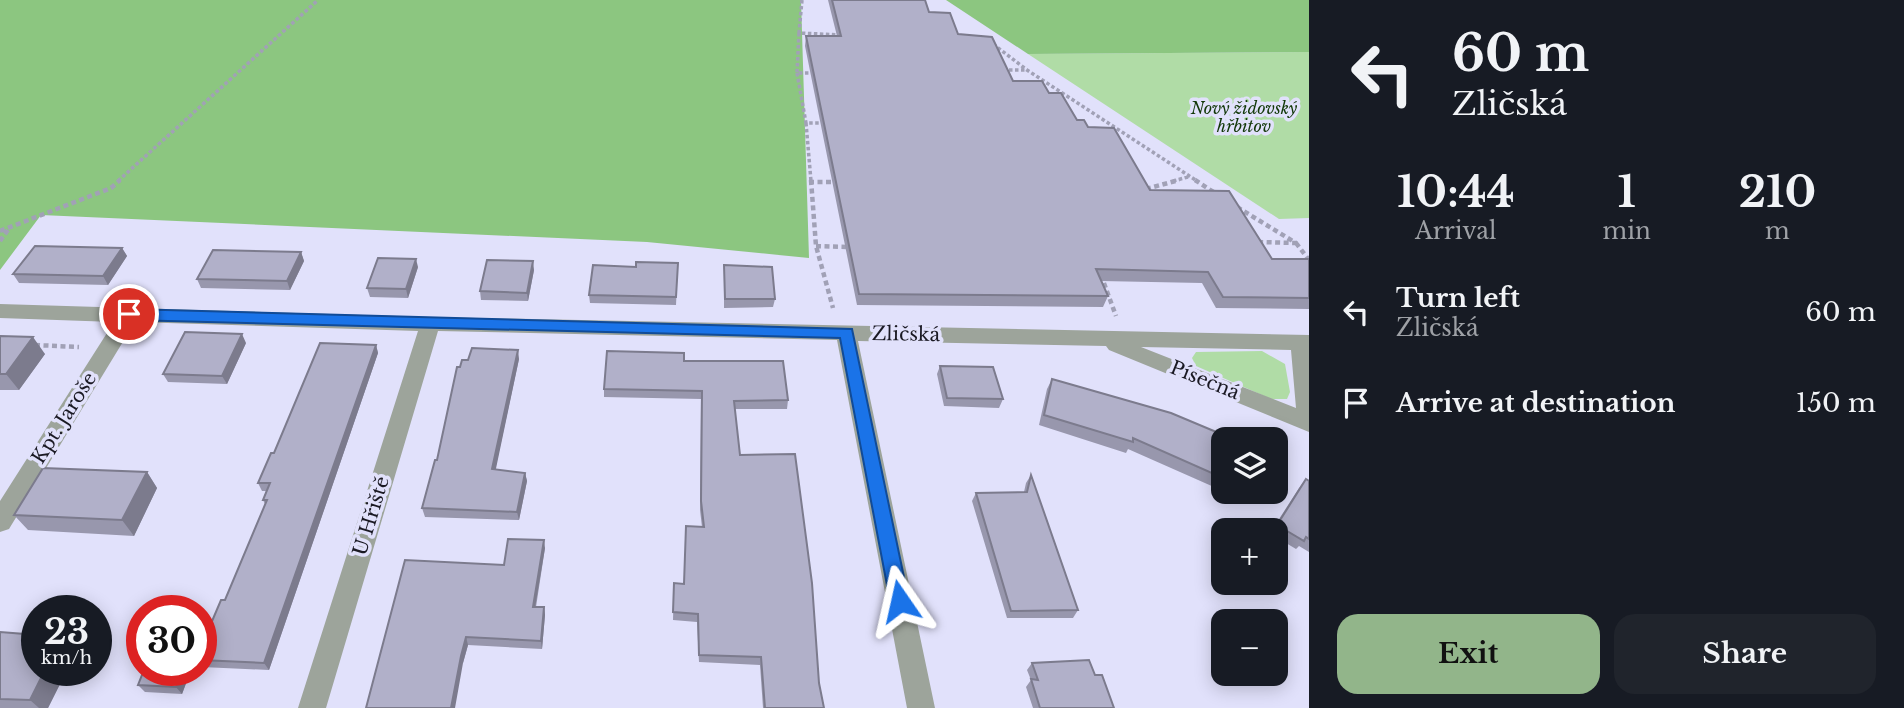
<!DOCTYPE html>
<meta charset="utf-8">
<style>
:root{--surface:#171b24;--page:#20242c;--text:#f1f3f6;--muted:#9ea1a6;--accent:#92b58a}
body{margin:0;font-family:"Libre Baskerville",serif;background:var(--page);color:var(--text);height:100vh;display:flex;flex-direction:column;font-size:26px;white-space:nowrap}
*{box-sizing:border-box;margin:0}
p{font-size:23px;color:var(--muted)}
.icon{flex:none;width:38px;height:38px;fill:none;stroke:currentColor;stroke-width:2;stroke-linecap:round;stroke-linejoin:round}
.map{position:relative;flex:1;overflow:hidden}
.panel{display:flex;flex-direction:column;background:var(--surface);width:595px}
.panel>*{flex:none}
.hud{background:#171b24;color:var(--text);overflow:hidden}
.fabs{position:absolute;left:1211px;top:427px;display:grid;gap:14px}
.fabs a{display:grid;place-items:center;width:77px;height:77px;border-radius:14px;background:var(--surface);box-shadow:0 4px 18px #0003;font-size:35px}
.speed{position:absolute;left:21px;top:595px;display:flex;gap:14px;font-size:35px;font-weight:700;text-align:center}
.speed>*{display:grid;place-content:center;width:91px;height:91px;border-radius:50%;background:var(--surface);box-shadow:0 4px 18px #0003;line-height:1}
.speed small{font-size:18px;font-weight:400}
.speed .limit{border:10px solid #d22;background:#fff;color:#111}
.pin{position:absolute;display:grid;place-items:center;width:60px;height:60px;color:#fff;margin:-30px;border:4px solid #fff;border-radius:50%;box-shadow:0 2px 7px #0007}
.me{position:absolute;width:77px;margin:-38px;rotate:349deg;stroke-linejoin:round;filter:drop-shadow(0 0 5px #0008)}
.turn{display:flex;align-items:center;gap:24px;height:147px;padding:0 28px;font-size:32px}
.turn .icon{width:91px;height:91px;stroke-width:2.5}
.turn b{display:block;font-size:49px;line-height:60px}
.eta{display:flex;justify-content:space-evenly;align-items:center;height:119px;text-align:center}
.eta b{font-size:42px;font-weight:700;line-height:49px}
.button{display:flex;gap:14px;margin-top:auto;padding:14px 28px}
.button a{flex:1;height:80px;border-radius:21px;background:var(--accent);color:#111;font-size:28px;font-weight:700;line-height:80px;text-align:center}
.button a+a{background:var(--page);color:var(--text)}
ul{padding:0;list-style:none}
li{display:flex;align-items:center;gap:21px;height:91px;padding:0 28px}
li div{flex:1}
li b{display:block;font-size:26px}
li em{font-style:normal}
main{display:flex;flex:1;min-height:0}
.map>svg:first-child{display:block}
.green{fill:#b0dca6}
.forest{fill:#8cc680}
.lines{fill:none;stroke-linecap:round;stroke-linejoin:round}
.path-far1{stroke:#a1a1b6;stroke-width:3.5;stroke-dasharray:3.5 2.5;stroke-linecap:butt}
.path{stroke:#a1a1b6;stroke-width:4.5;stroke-dasharray:5 3.5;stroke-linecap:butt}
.street{fill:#9da49b;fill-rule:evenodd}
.wall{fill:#9897ad}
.shaded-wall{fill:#7c7b8d}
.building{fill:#b1b0c9;stroke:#7c7b8d;stroke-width:2}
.route{fill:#1a73e8;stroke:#114b97;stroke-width:2}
.labels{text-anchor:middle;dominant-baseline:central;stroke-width:7;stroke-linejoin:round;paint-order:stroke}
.far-park-label{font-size:16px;font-style:italic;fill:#123808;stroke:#e1e1fb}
.street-label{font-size:19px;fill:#1a1923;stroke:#e1e1fb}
</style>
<main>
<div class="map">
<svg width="1309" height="708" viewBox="0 0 1309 708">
<rect width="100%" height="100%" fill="#e1e1fb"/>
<path class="green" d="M1309,52V218L1279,219L1028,54Z
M1262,351L1285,364L1290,392L1287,399H1271L1196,366L1192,358L1196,352Z"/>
<path class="forest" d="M0,0H801L809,258L647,242L41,215L0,270Z
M946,0H1309V52L1028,54Z"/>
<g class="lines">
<path class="path-far1" d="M802,0L799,33L842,35
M799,33L797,73H816
M993,44L1027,70L1197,181
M1003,70H1026
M797,73L806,123H824
M806,123L811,181
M118,181L318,0
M1173,181L1188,177"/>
<path class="path" d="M811,180L816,246L833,308
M1195,180L1215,193
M809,182H838
M1146,189L1179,180
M1237,207L1296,243L1258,242
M0,231L111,188L120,180
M0,241L10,227
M1296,243L1309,260
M816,246L849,247
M1101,275L1116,316
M35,345L79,347"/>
<path class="street" d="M0,304L430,317L1309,335V432L1109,350L1106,346L858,341L935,708H907L837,340L438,331L326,708H298L418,331L135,322L9,529L0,532V501L114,322L0,318ZM1141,347L1291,350L1296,408Z"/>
</g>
<path class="wall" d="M828,0H925L929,12L958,34L1013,81L1049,93L1077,120L1088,127L1150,190L1272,259H1309V309L1216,308L1202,283L1101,281L1108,296L1103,307L857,305L805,46L806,36H837Z
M122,248L127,256L108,285L19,283L13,274Z
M301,252L304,261L290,290L201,288L197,279Z
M678,263L676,305L590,303L589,295L636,267Z
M724,265L775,299L773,307L724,308Z
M418,267L408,298L370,297L367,288Z
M534,270L528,301L481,300L480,291Z
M0,336L45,354L19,390H0Z
M246,343L227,384L168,382L163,374Z
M376,345L378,353L269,670L202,667L201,647L225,600L265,504L263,500L266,491H262L258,483L274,453Z
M519,359L495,470L525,473L527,481L519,520L425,517L422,508L437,460L460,367Z
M684,361L788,400L787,409H735L740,455L819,683L824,708H763L760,665L699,662L697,622L673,620L674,583L684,584L702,527L700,510L701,399L604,397V389Z
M940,366L1003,399L999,408L944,406L937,374Z
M1052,379L1223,439V491L1128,449L1126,453L1039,425L1047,389Z
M147,472L157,488L134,536L28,530L14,515Z
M1031,475L1078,610L1073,618H1007L972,501L976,493L1024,492L1026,483Z
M1306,479L1309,481V552L1299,546L1296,549L1276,537V530H1272L1299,488Z
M1224,492H1253L1245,501Z
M545,548L536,607H544L545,615L542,649L468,645L463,663L405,560L504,565Z
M0,632L37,670H67L48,708H0Z
M1032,663L1095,675L1114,708H1033L1026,687L1031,680L1027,670Z
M191,670L182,694L145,692L138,685Z"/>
<path class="shaded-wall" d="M122,248L127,256L108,285L103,276Z
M301,252L304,261L290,290L287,281Z
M416,259L418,267L408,298L406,289Z
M533,261L534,270L528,301L527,293Z
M242,334L246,343L227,384L222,376Z
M33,337L45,354L19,390L6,374Z
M376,345L378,353L269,670L264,663Z
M518,350L519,359L494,478L492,469Z
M147,472L157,488L134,536L122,520Z
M525,473L527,481L519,520L517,512Z
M544,540L545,548L534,614L533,607Z
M544,607L545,615L542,649L541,641Z
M466,637L468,645L463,663L455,708H451L461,656Z
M45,670H67L48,708H39L30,700Z
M183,670H191L182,694L176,687Z"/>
<path class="building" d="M832,0H925L929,12L950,13L958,34L992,37L1013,81H1042L1049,93H1061L1077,120H1084L1088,127L1114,128L1150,190L1229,191L1272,259H1309V298L1223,297L1208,272L1096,269L1108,296L859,294L806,36H841Z
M35,246L122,248L103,276L13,274Z
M213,250L301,252L287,281L197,279Z
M378,258L416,259L406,289L367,288Z
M487,260L533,261L527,293L480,291Z
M636,262L678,263L676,297L589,295L593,265L636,267Z
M724,265L772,267L775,299H725Z
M185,332L242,334L222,376L163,374Z
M0,336L33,337L6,374H0Z
M320,343L376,345L264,663L201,660V647L221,600H225L267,500H263L270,483H258L271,453H274Z
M472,348L518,350L492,469L525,473L517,512L422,508L435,460H437L457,367H460L462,360H468Z
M607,351L684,353V361H783L788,400L734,401L740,455L795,454L812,583L819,683L824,708H765L761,657L699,655L698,614L673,612L674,583L684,584L686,526L704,527L701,501L702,391L604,389Z
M940,366L993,367L1003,399L947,398Z
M1052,379L1171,413L1233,439H1223V478L1133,438V442L1044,415Z
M43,468L147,472L122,520L14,515Z
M1031,475L1078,610L1011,611L976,493L1027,492Z
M1306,479L1309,481V539L1306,537L1304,541L1277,525Z
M508,539L544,540L533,607H544L541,641L466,637L461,656L451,708H366L405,560L504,565Z
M0,632L37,635V670H45L30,700L0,699Z
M1089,660L1095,675H1102L1114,708H1040L1031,679L1038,680L1032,663Z
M144,670H183L176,687L138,685Z"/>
<path class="route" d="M129,309L852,329L909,601L907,607L900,610L892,607L890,601L840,338L129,320L121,314Z"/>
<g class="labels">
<g class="far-park-label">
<text x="1244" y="108">Nový židovský<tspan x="1244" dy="18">hřbitov</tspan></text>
</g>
<g class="street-label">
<text transform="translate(906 334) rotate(1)">Zličská</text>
<text transform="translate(1205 380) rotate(22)">Písečná</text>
<text transform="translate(64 418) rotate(-58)">Kpt. Jaroše</text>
<text transform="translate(371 516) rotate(-73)">U Hřiště</text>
</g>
</g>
</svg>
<div class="fabs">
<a><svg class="icon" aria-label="layers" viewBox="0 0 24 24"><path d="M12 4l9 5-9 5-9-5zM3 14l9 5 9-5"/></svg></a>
<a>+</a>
<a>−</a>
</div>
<div class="speed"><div>23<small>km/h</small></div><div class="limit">30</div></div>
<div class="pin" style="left:129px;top:314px;background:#d93025"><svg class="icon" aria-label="arrive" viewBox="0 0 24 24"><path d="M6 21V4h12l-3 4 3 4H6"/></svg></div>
<svg class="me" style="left:900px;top:601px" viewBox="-20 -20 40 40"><path d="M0-17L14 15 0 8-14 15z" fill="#1a73e8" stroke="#fff" stroke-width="4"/></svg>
</div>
<section class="panel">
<div class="hud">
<div class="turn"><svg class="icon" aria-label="left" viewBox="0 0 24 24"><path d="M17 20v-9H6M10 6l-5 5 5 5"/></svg><div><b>60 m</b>Zličská</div></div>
</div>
<div class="eta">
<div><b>10:44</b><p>Arrival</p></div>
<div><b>1</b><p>min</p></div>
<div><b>210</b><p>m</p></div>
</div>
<ul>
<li><svg class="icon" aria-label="left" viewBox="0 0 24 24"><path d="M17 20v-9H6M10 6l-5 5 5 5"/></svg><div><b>Turn left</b><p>Zličská</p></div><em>60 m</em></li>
<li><svg class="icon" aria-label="arrive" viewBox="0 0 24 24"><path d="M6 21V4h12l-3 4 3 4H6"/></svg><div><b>Arrive at destination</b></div><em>150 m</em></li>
</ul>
<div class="button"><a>Exit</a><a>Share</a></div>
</section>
</main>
